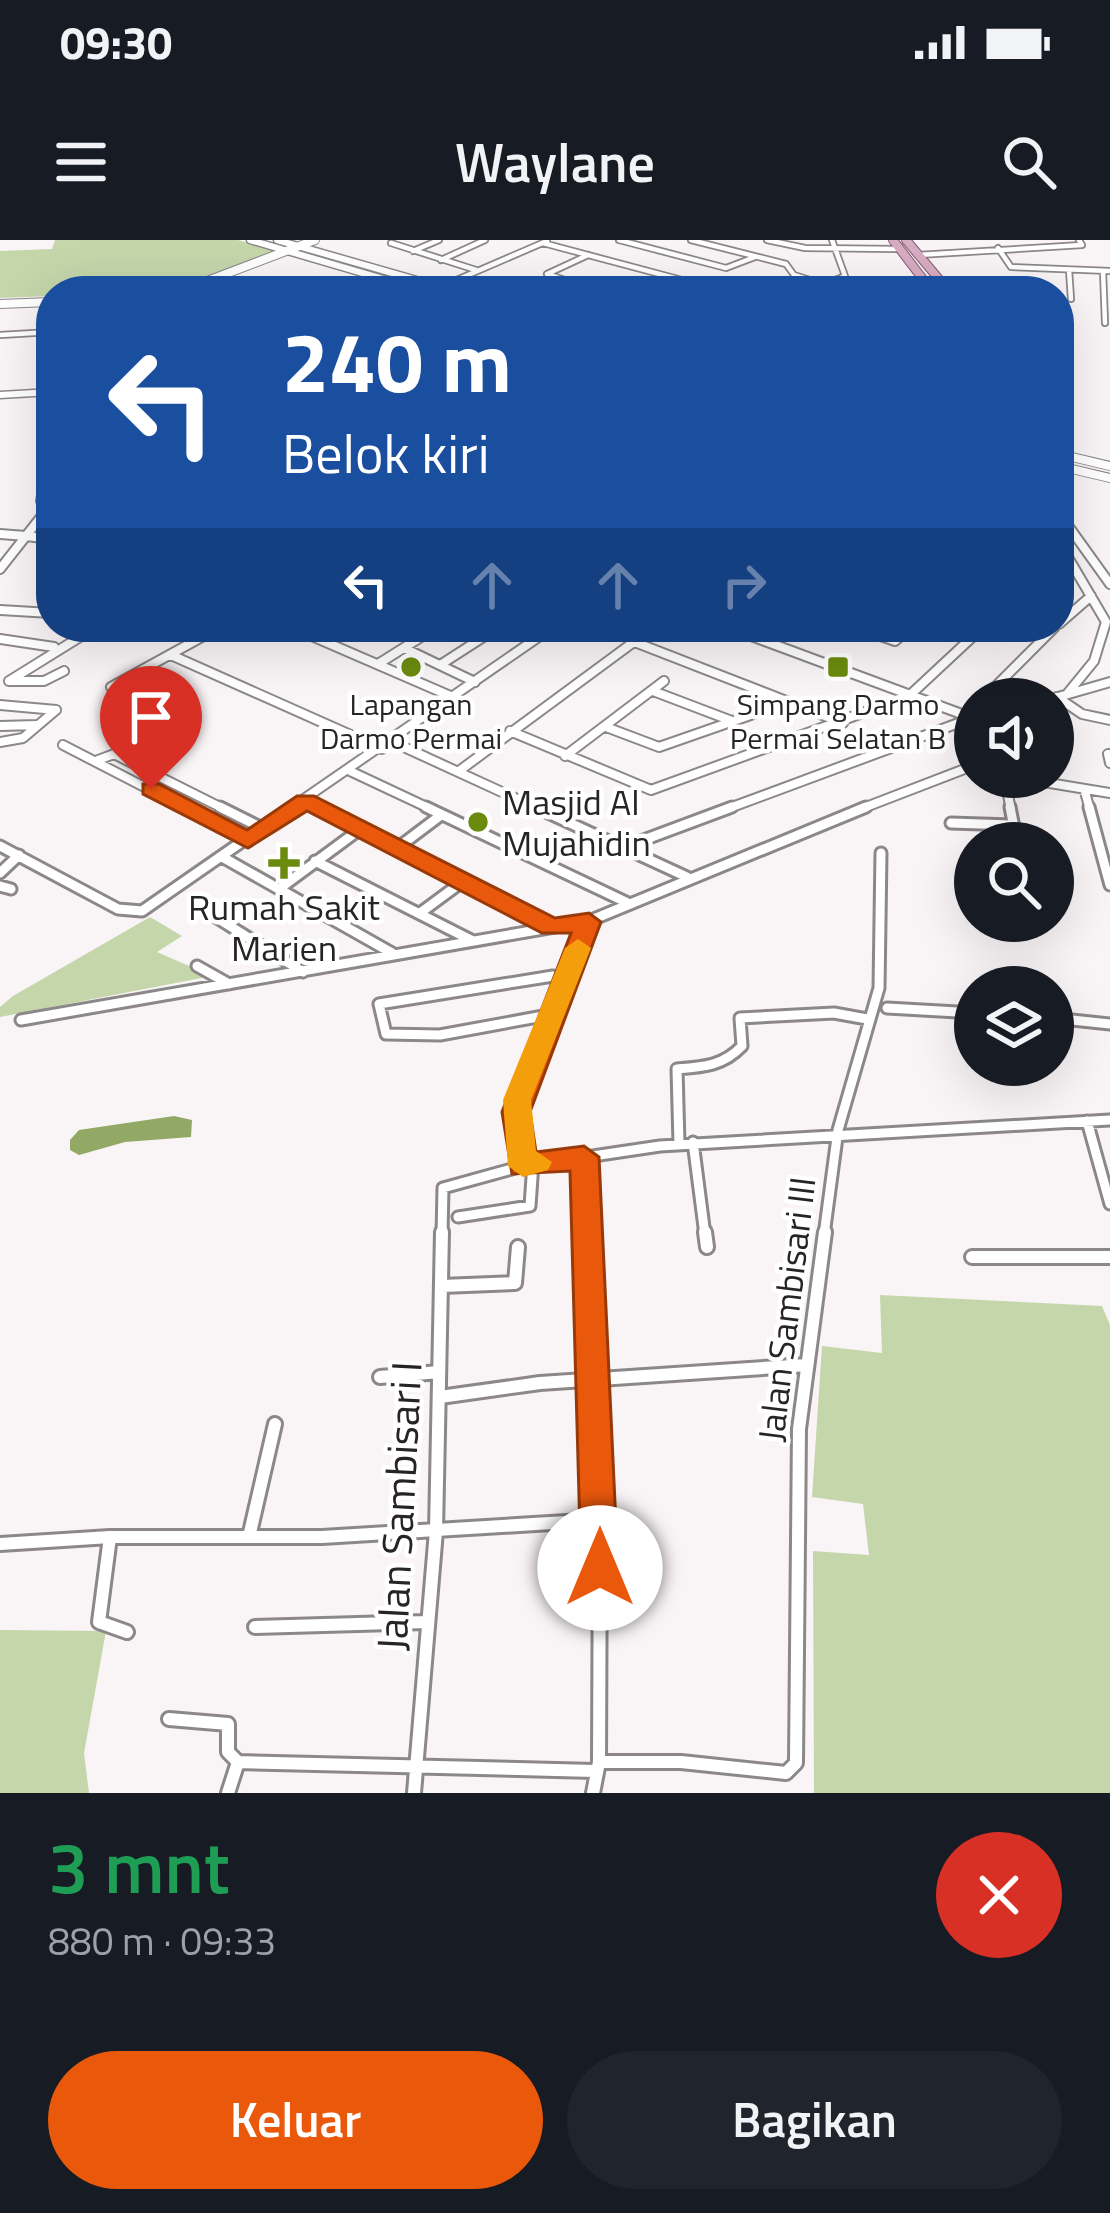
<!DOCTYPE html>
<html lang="id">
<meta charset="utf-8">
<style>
:root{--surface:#171b24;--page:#20242c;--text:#f1f3f6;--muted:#9ea1a6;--accent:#ea580c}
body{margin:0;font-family:"Titillium Web",sans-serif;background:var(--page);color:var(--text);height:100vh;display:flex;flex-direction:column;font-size:45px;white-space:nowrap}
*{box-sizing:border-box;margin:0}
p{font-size:39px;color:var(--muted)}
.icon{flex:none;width:66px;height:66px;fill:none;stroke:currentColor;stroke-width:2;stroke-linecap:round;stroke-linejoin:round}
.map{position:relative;height:1553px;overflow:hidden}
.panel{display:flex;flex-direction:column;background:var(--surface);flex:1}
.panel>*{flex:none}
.guide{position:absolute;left:36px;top:36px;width:1038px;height:366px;border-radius:48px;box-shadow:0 12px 48px #0002;background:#1a4fa0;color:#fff;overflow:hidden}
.fabs{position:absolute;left:954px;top:438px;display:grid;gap:24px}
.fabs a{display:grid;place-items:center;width:120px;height:120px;border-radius:50%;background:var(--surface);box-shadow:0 12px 48px #0002;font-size:60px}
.pin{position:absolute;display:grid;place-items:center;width:102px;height:102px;color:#fff;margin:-123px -51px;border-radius:50% 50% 50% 0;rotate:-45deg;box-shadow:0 0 12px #0007}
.pin .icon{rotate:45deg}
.me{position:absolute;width:132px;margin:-66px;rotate:0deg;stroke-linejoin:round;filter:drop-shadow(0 0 9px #0008)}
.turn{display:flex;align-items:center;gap:42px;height:252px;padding:0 48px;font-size:54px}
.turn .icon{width:156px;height:156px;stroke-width:2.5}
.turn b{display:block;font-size:84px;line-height:102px}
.lanes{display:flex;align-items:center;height:114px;padding:0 48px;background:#0003;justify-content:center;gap:60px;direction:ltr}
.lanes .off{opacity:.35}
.round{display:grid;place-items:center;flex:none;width:126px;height:126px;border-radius:63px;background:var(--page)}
.overview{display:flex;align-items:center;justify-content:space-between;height:204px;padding:0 48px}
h1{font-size:72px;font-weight:600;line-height:90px;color:#1e9e55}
.cta{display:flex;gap:24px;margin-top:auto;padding:24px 48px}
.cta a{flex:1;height:138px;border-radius:72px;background:var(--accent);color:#fff;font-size:48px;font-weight:600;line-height:138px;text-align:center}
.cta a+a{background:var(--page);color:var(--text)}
.status{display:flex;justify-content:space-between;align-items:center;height:84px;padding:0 60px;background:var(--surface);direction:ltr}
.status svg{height:33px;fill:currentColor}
header{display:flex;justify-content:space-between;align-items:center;height:156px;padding:0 48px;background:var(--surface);font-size:54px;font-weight:600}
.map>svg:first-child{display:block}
.green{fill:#c5d6ab}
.water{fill:#91a964}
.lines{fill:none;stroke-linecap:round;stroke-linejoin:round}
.minor-far3-casing{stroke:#8c888a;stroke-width:8}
.minor-far2-casing{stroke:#8c888a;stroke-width:12}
.minor-far1-casing{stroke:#8c888a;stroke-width:15}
.minor-casing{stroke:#8c888a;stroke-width:18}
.tertiary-far1-casing{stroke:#8c888a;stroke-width:9}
.tertiary-casing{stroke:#8c888a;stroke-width:12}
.secondary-casing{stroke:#8c888a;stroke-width:10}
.primary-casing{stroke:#865871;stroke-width:10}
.minor-far3{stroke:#fff;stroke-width:4.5}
.minor-far2{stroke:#fff;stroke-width:8}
.minor-far1{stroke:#fff;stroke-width:9}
.minor{stroke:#fff;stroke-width:12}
.tertiary-far1{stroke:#fff;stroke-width:6}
.tertiary{stroke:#fff;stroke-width:8}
.secondary{stroke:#fff;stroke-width:8}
.primary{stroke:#d6acc2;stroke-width:8}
.route{fill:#ea580c;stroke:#983908;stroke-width:3}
.slow{fill:#f59e0b}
.poi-dot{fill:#6b8b0e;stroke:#fff;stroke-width:4.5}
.labels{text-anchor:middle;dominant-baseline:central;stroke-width:9;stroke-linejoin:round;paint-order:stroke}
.far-poi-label{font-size:30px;fill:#262425;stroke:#fff}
.poi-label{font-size:36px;fill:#262425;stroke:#fff;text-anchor:start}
.street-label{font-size:36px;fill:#262425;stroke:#fff}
.near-street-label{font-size:42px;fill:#262425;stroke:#fff}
</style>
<div class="status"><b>09:30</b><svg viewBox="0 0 49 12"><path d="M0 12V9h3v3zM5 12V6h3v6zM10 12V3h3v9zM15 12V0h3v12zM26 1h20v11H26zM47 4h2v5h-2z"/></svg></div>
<header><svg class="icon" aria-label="menu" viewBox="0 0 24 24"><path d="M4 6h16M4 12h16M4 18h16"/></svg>Waylane<svg class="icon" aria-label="search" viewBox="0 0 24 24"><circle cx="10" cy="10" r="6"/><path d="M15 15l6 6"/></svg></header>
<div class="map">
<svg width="1110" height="1553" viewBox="0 0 1110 1553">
<rect width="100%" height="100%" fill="#f9f4f6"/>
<path class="green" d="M55,0H238L281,12L170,51H51V56L0,58V11L52,9Z
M150,677L182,696L157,712L212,736L0,777V767L13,756Z
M880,1055L1102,1066L1110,1085V1553H814L813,1311L869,1315L863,1264L812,1257L822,1106L882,1113Z
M0,1390L106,1391L84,1513L89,1553H0Z"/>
<path class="water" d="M174,876L192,880L191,897L125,902L79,915L70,910V900L79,890Z"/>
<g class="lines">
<g class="minor-far3-casing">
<path id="minor-far3" d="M619,0L726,28L755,17
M691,0L786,24L794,35L826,45
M767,0L805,8L898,9
M391,3L476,30
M543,3L712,48L753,51
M998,8L1011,27L1110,31
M413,11L439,0
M918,15L1082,5L1079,0
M441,20L485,0
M1069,30L1071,59
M1103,31L1105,83
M547,34L597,51
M547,34L588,15
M275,51L303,40L340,51
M431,51L547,1
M808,51L845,36L832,0
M0,95L51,92
M43,247L51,200"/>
</g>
<g class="minor-far2-casing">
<path id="minor-far2" d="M44,244L41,261H51
M1059,273L1110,344
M0,294L26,296L48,268
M1059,302L1106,382L1094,421L1067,454
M0,370L51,373
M1059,384L1091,356
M291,387L455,458
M727,387L975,479
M854,387L895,401L911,387
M0,399L54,407
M632,401L843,483
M404,408L475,442
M171,415L382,509
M378,424L437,387
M440,425L499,387
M9,441L96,387
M9,441H44L64,431
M111,447L220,387
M993,448L1025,459
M653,451L732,481
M1057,457L1082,474L1110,480
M983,459L1055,387
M1051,459L1110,442
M0,465L56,470
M0,486L37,485
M606,487L659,507L788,462
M510,491L651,550L909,456L983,387
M0,502L23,498L56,470
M393,502L541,570
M63,505L189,570
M1108,514L1110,523
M565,516L664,441
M98,520L114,514L226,570
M350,531L433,570
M459,531L654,387
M1013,537L1110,553
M1085,552L1090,570
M306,561L324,570
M288,570L553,387
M724,570L972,478
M858,570L975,525
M1011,570L1008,555L1016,539"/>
</g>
<g class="minor-far1-casing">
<path id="minor-far1" d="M183,567L248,601
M220,567L264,589
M318,567L551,687
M426,567L628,663
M535,567L687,637
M1010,567L1017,603
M1089,567L1110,645
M951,583L1012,585
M0,606L118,669L142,671L292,567
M622,608L732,567
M396,609L441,575
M224,618L392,713
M315,621L471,700
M0,633L19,615
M0,646L11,649
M279,649L359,590
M206,671L303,732
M420,673L462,642
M197,726L229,744
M553,736L379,764L386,794L440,795L554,774
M887,768L975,773
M1053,778L1110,784
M21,780L589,681L866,567
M1087,881L1110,964
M693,902L705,995
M679,904L677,829C703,827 723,826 742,806L740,778L834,773L867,779
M584,917L587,995
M523,925L517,860L589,681
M458,977L530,966L533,923
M442,995L443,948L519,927L660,906L1110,880
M824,995L838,890L879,748L881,613"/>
</g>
<g class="minor-casing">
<path id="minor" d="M587,992L600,1280L599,1522L593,1553
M705,992L707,1007
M972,1017H1110
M442,1046L515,1043L518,1007
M380,1137L439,1132
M440,1157L540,1143L807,1125
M110,1297L99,1382L127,1392
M249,1297L275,1184
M0,1304L110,1297H322L600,1280
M255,1387L426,1382
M169,1479L228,1484V1512L238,1522L595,1531
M599,1522H681L786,1533L796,1523L799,1189L825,992
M228,1553L238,1522
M414,1553L436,1291L442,992"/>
</g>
<g class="tertiary-far1-casing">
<path id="tertiary-far1" d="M250,0L424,51
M277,0L455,51
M0,155L51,152"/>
</g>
<g class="tertiary-casing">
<path id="tertiary" d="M0,329L26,296L51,299"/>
</g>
<g class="secondary-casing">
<path id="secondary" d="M181,51L315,0
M0,64L51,62
M1059,214L1110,226
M1059,226L1110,238"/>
</g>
<g class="primary-casing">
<path id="primary" d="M893,0L932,51
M906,0L949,51"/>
</g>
<use href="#minor-far3" class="minor-far3"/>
<use href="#minor-far2" class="minor-far2"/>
<use href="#minor-far1" class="minor-far1"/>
<use href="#minor" class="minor"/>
<use href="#tertiary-far1" class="tertiary-far1"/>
<use href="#tertiary" class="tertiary"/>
<use href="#secondary" class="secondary"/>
<use href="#primary" class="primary"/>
</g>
<path class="route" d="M143,544H159L247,590L297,556H314L555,678L589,673L601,682L530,872L536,912L584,906L599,917L618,1328L613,1340L600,1345L587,1340L581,1328L570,931L512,934L502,872L571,693H542L307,571L248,608L143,554Z"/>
<path class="slow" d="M578,699L591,708L531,860L536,911L552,922L548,930L523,937L508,926L503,860L565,708Z"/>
<g class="poi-dot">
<circle cx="411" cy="427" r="12"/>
<rect x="826" y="415" width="24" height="24" rx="6"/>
<circle cx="478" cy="582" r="12"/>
<path d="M278 605h12v12h12v12h-12v12h-12v-12h-12v-12h12z"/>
</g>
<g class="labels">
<g class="far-poi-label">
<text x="411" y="464">Lapangan<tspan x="411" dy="34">Darmo Permai</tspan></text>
<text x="838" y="464">Simpang Darmo<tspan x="838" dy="34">Permai Selatan B</tspan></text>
</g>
<g class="poi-label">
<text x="502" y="561">Masjid Al<tspan x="502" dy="41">Mujahidin</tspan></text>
<text x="284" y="666" text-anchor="middle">Rumah Sakit<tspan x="284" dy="41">Marien</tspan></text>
</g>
<g class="street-label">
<text transform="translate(786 1069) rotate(-83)">Jalan Sambisari III</text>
</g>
<g class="near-street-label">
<text transform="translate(398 1266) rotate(-87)">Jalan Sambisari I</text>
</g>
</g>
</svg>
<div class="fabs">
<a><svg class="icon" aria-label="sound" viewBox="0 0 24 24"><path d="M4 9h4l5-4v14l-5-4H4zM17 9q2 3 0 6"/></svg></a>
<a><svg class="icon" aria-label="search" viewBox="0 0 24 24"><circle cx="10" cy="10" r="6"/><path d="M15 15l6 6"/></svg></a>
<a><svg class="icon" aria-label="layers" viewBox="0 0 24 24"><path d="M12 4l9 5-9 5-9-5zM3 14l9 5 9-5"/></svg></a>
</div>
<div class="pin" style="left:151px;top:549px;background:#d93025"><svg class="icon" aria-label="arrive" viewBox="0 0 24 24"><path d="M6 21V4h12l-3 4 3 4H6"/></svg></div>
<svg class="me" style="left:600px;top:1328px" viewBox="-20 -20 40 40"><circle r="19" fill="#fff"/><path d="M0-13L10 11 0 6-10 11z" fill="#ea580c"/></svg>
<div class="guide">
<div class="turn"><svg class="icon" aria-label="left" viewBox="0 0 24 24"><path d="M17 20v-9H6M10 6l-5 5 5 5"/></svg><div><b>240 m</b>Belok kiri</div></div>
<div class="lanes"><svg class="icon" aria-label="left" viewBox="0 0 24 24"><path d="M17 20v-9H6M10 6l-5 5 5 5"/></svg><svg class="icon off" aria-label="ahead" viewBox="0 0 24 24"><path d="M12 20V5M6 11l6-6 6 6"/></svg><svg class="icon off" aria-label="ahead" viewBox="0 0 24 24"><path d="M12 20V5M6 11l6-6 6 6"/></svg><svg class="icon off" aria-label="right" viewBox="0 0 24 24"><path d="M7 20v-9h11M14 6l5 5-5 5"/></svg></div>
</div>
</div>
<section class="panel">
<div class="overview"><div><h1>3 mnt</h1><p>880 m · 09:33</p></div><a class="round" style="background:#d93025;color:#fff"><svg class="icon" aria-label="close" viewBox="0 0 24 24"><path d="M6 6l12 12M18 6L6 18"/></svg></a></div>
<div class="cta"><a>Keluar</a><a>Bagikan</a></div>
</section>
